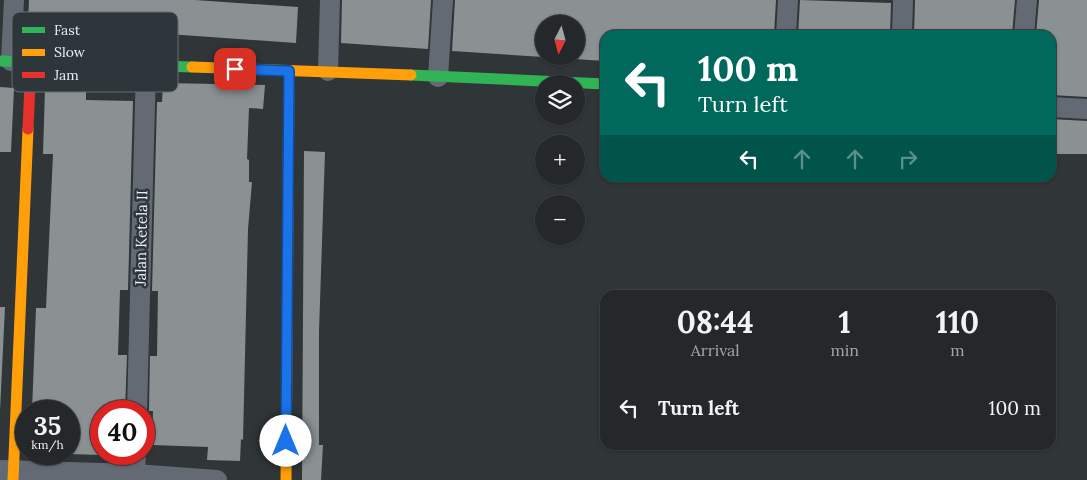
<!DOCTYPE html>
<meta charset="utf-8">
<style>
:root{--surface:#24282a;--page:#303436;--text:#f1f3f6;--muted:#a3a6a8;--line:#414447}
body{margin:0;font-family:Lora,serif;background:var(--page);color:var(--text);height:100vh;display:flex;flex-direction:column;font-size:19px;white-space:nowrap}
*{box-sizing:border-box;margin:0}
p{font-size:16px;color:var(--muted)}
.icon{flex:none;width:28px;height:28px;fill:none;stroke:currentColor;stroke-width:2;stroke-linecap:round;stroke-linejoin:round}
.map{position:relative;flex:1;overflow:hidden}
.drawer{position:absolute;left:600px;top:290px;width:456px;height:160px;display:flex;flex-direction:column;background:var(--surface);border-radius:15px;box-shadow:0 1px 4px #0004,0 0 0 1px var(--line)}
.drawer>*{flex:none}
.banner{position:absolute;left:600px;top:30px;width:456px;height:152px;border-radius:15px;box-shadow:0 1px 4px #0004,0 0 0 1px var(--line);background:#00695c;color:#fff;overflow:hidden}
.needle{width:32px;rotate:186deg}
.tools{position:absolute;left:535px;top:15px;display:grid;gap:10px}
.tools a{display:grid;place-items:center;width:50px;height:50px;border-radius:50%;background:var(--surface);box-shadow:0 1px 4px #0004,0 0 0 1px var(--line);font-size:25px}
.speed{position:absolute;left:15px;top:400px;display:flex;gap:10px;font-size:25px;font-weight:700;text-align:center}
.speed>*{display:grid;place-content:center;width:65px;height:65px;border-radius:50%;background:var(--surface);box-shadow:0 1px 4px #0004,0 0 0 1px var(--line);line-height:1}
.speed small{font-size:12px;font-weight:400}
.speed .limit{border:8px solid #d22;background:#fff;color:#111}
.pin{position:absolute;display:grid;place-items:center;width:42px;height:42px;color:#fff;margin:-21px;border-radius:10px;box-shadow:0 2px 8px #0006}
.me{position:absolute;width:55px;margin:-28px;rotate:0deg;stroke-linejoin:round;filter:drop-shadow(0 0 4px #0008)}
.turn{display:flex;align-items:center;gap:18px;height:105px;padding:0 15px;font-size:22px}
.turn .icon{width:65px;height:65px;stroke-width:2.5}
.turn b{display:block;font-size:35px;line-height:42px}
.lanes{display:flex;align-items:center;height:48px;padding:0 15px;background:#0003;justify-content:center;gap:25px;direction:ltr}
.lanes .off{opacity:.35}
.eta{display:flex;justify-content:space-evenly;align-items:center;height:85px;text-align:center}
.eta b{font-size:30px;font-weight:700;line-height:35px}
ul{padding:0;list-style:none}
li{display:flex;align-items:center;gap:15px;height:65px;padding:0 15px}
li div{flex:1}
li b{display:block;font-size:19px}
li em{font-style:normal}
.map>svg:first-child{display:block}
.building{fill:#8b9092;fill-rule:evenodd}
.lines{fill:none;stroke-linecap:round;stroke-linejoin:round}
.street{stroke:#646a74;stroke-width:20}
.fast{stroke:#30b455;stroke-width:11}
.slow{stroke:#ff9f0a;stroke-width:11}
.jam{stroke:#e5322d;stroke-width:11}
.route-casing{stroke:#114b97;stroke-width:12}
.route{stroke:#1a73e8;stroke-width:9}
.labels{text-anchor:middle;dominant-baseline:central;stroke-width:5;stroke-linejoin:round;paint-order:stroke}
.street-label{font-size:15px;fill:#e8eef1;stroke:#2d363b}
.key{fill:#2d363b;stroke:#656d72;stroke-width:1}
.key-label{font-size:14px;fill:#e8eef1}
</style>
<div class="map">
<svg width="1087" height="480" viewBox="0 0 1087 480">
<rect width="100%" height="100%" fill="#303538"/>
<path class="building" d="M29,0H195L298,7L296,43L28,24Z
M342,0H431L428,49L341,43Z
M455,0H776L774,35H605V61L452,51ZM544,24H576V56H544Z
M800,0L891,3L890,35H798Z
M915,0H1015L1012,35H914Z
M1039,0H1087V97L1051,95V35H1036Z
M54,82L86,83V100L133,101L128,290H120L118,355H127L125,411H101V455L69,454V411H32L36,308H46L53,154H43L45,89L54,90Z
M163,83L265,85L263,109L249,108L247,159L249,160V182H252L248,229L243,440L241,439L240,461L207,460L208,447L152,445L153,411H149L150,356H157L158,291H152L157,102H162Z
M0,87L14,88L11,152H0Z
M1051,119L1087,121V154H1051Z
M304,151L325,152L319,332V445H323L321,480H302Z
M0,307H5L0,411Z"/>
<g class="lines">
<path class="street" d="M786,35L788,0
M902,35L903,0
M1024,35L1027,0
M11,61L14,0
M328,71L330,0
M438,77L443,0
M1051,107L1087,109
M137,411L146,66
M2,470L135,474L217,480
M135,474L136,454"/>
<path class="fast" d="M0,61L192,67
M411,75L605,84"/>
<path class="slow" d="M192,67L411,75
M13,480L28,129
M286,480L289,71"/>
<path class="jam" d="M28,129L31,62"/>
</g>
<g class="lines">
<g class="route-casing">
<path id="route" d="M235,69L289,71L286,441"/>
</g>
<use href="#route" class="route"/>
</g>
<g class="labels">
<g class="street-label">
<text transform="translate(141 238) rotate(-89)">Jalan Ketela II</text>
</g>
</g>
<rect x="12" y="12" width="166" height="80" rx="8" class="key"/>
<rect x="22" y="27" width="23" height="6" fill="#30b455"/>
<rect x="22" y="49" width="23" height="7" fill="#ff9f0a"/>
<rect x="22" y="72" width="23" height="6" fill="#e5322d"/>
<g class="key-label">
<text x="54" y="35">Fast</text>
<text x="54" y="57">Slow</text>
<text x="54" y="80">Jam</text>
</g>
</svg>
<div class="tools">
<a><svg class="needle" viewBox="-14 -14 28 28"><path d="M0-13l5 13h-10z" fill="#e53935"/><path d="M0 13l5-13h-10z" fill="#a3a6a8"/></svg></a>
<a><svg class="icon" aria-label="layers" viewBox="0 0 24 24"><path d="M12 4l9 5-9 5-9-5zM3 14l9 5 9-5"/></svg></a>
<a>+</a>
<a>−</a>
</div>
<div class="speed"><div>35<small>km/h</small></div><div class="limit">40</div></div>
<div class="pin" style="left:235px;top:69px;background:#d93025"><svg class="icon" aria-label="arrive" viewBox="0 0 24 24"><path d="M6 21V4h12l-3 4 3 4H6"/></svg></div>
<svg class="me" style="left:286px;top:441px" viewBox="-20 -20 40 40"><circle r="19" fill="#fff"/><path d="M0-13L10 11 0 6-10 11z" fill="#1a73e8"/></svg>
<div class="banner">
<div class="turn"><svg class="icon" aria-label="left" viewBox="0 0 24 24"><path d="M17 20v-9H6M10 6l-5 5 5 5"/></svg><div><b>100 m</b>Turn left</div></div>
<div class="lanes"><svg class="icon" aria-label="left" viewBox="0 0 24 24"><path d="M17 20v-9H6M10 6l-5 5 5 5"/></svg><svg class="icon off" aria-label="ahead" viewBox="0 0 24 24"><path d="M12 20V5M6 11l6-6 6 6"/></svg><svg class="icon off" aria-label="ahead" viewBox="0 0 24 24"><path d="M12 20V5M6 11l6-6 6 6"/></svg><svg class="icon off" aria-label="right" viewBox="0 0 24 24"><path d="M7 20v-9h11M14 6l5 5-5 5"/></svg></div>
</div>
<section class="drawer">
<div class="eta">
<div><b>08:44</b><p>Arrival</p></div>
<div><b>1</b><p>min</p></div>
<div><b>110</b><p>m</p></div>
</div>
<ul>
<li><svg class="icon" aria-label="left" viewBox="0 0 24 24"><path d="M17 20v-9H6M10 6l-5 5 5 5"/></svg><div><b>Turn left</b></div><em>100 m</em></li>
</ul>
</section>
</div>
